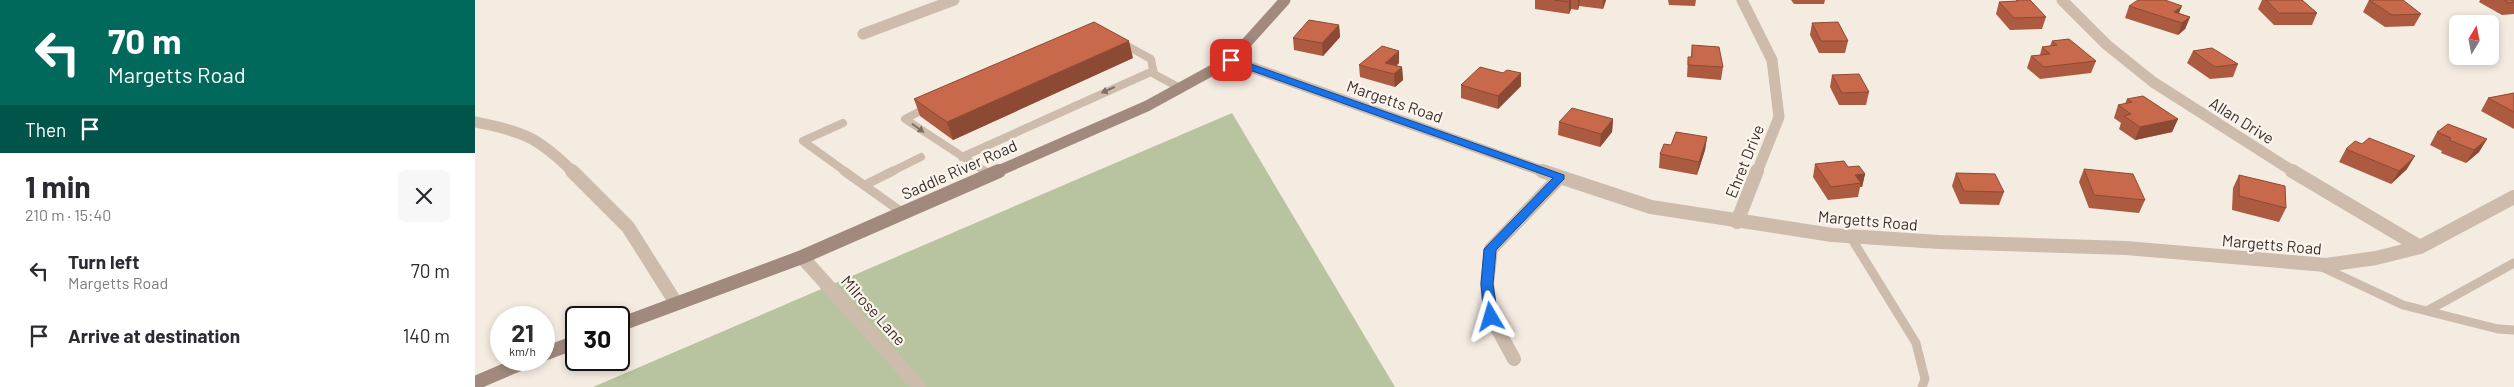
<!DOCTYPE html>
<meta charset="utf-8">
<style>
:root{--surface:#fff;--page:#f7f7f7;--text:#2b2b33;--muted:#7c7c81}
body{margin:0;font-family:Barlow,sans-serif;background:var(--page);color:var(--text);height:100vh;display:flex;flex-direction:column;font-size:19px;white-space:nowrap}
*{box-sizing:border-box;margin:0}
p{font-size:16px;color:var(--muted)}
.icon{flex:none;width:28px;height:28px;fill:none;stroke:currentColor;stroke-width:2;stroke-linecap:round;stroke-linejoin:round}
.map{position:relative;flex:1;overflow:hidden}
.drawer{display:flex;flex-direction:column;background:var(--surface);width:475px}
.drawer>*{flex:none}
.banner{background:#00695c;color:#fff;overflow:hidden}
.needle{width:32px;rotate:10deg}
.fabs{position:absolute;left:1974px;top:15px;display:grid;gap:10px}
.fabs a{display:grid;place-items:center;width:50px;height:50px;border-radius:8px;background:var(--surface);box-shadow:0 2px 8px #0003;font-size:25px}
.speed{position:absolute;left:15px;top:306px;display:flex;gap:10px;font-size:25px;font-weight:700;text-align:center}
.speed>*{display:grid;place-content:center;width:65px;height:65px;border-radius:50%;background:var(--surface);box-shadow:0 2px 8px #0003;line-height:1}
.speed small{font-size:12px;font-weight:400}
.speed .limit{border:2px solid #111;border-radius:8px;background:#fff;color:#111}
.pin{position:absolute;display:grid;place-items:center;width:42px;height:42px;color:#fff;margin:-21px;border-radius:10px;box-shadow:0 2px 8px #0006}
.me{position:absolute;width:55px;margin:-28px;rotate:353deg;stroke-linejoin:round;filter:drop-shadow(0 0 4px #0008)}
.turn{display:flex;align-items:center;gap:18px;height:105px;padding:0 25px;font-size:22px}
.turn .icon{width:65px;height:65px;stroke-width:2.5}
.turn b{display:block;font-size:35px;line-height:42px}
.then{display:flex;align-items:center;height:48px;padding:0 25px;background:#0003;gap:10px;font-size:19px}
.round{display:grid;place-items:center;flex:none;width:52px;height:52px;border-radius:8px;background:var(--page)}
.summary{display:flex;align-items:center;justify-content:space-between;height:85px;padding:0 25px}
h1{font-size:30px;font-weight:700;line-height:38px}
ul{padding:0;list-style:none}
li{display:flex;align-items:center;gap:15px;height:65px;padding:0 25px}
li div{flex:1}
li b{display:block;font-size:19px}
li em{font-style:normal}
main{display:flex;flex:1;min-height:0}
.map>svg:first-child{display:block}
.green{fill:#b8c4a0}
.lines{fill:none;stroke-linecap:round;stroke-linejoin:round}
.lane-far1{stroke:#cdbbac;stroke-width:8}
.lane{stroke:#cdbbac;stroke-width:9}
.street-far1{stroke:#cdbbac;stroke-width:11}
.street{stroke:#cdbbac;stroke-width:14}
.secondary-far1{stroke:#a18a7d;stroke-width:11}
.secondary{stroke:#a18a7d;stroke-width:14}
.wall{fill:#ac5a40}
.shaded-wall{fill:#8c4a34}
.building{fill:#c8694b;stroke:#8c4a34}
.oneway{fill:#7d6f65}
.route{fill:#1a73e8;stroke:#114b97}
.labels{text-anchor:middle;dominant-baseline:central;stroke-width:4.5;stroke-linejoin:round;paint-order:stroke}
.street-label{font-size:16px;fill:#3b302b;stroke:#fbf5ee}
</style>
<main>
<section class="drawer">
<div class="banner">
<div class="turn"><svg class="icon" aria-label="left" viewBox="0 0 24 24"><path d="M17 20v-9H6M10 6l-5 5 5 5"/></svg><div><b>70 m</b>Margetts Road</div></div>
<div class="then">Then<svg class="icon" aria-label="arrive" viewBox="0 0 24 24"><path d="M6 21V4h12l-3 4 3 4H6"/></svg></div>
</div>
<div class="summary"><div><h1>1 min</h1><p>210 m · 15:40</p></div><a class="round"><svg class="icon" aria-label="close" viewBox="0 0 24 24"><path d="M6 6l12 12M18 6L6 18"/></svg></a></div>
<ul>
<li><svg class="icon" aria-label="left" viewBox="0 0 24 24"><path d="M17 20v-9H6M10 6l-5 5 5 5"/></svg><div><b>Turn left</b><p>Margetts Road</p></div><em>70 m</em></li>
<li><svg class="icon" aria-label="arrive" viewBox="0 0 24 24"><path d="M6 21V4h12l-3 4 3 4H6"/></svg><div><b>Arrive at destination</b></div><em>140 m</em></li>
</ul>
</section>
<div class="map">
<svg width="2039" height="387" viewBox="0 0 2039 387">
<rect width="100%" height="100%" fill="#f4ebe1"/>
<path class="green" d="M757,113L920,387H118Z"/>
<g class="lines">
<path class="lane-far1" d="M645,42L676,59L679,74L705,88
M453,107L430,119L511,172
M368,123L328,141L371,172
M487,157L678,71
M416,172L446,157"/>
<path class="lane" d="M369,171L428,213
M509,171L514,175
M390,185L418,171
M1375,236L1441,343L1450,379L1447,387
M1847,267L1928,305L2023,329L2039,330
M1952,311L2039,263"/>
<path class="street-far1" d="M1267,0L1297,60L1304,117L1282,172
M1587,0L1632,45L1678,82L1819,172
M388,34L479,0
M756,60L1070,172
M0,122C47,131 63,137 98,172"/>
<path class="street" d="M97,171L153,227L201,303
M1067,171L1176,207L1357,235L1464,242L1651,248L1851,265L1901,258L1945,247L2039,197
M1817,171L1945,247
M1262,222L1282,171
M327,257L444,387
M1039,359L1016,317L1012,284L1016,249L1085,177"/>
<path class="secondary-far1" d="M521,172L672,106L756,60L810,0"/>
<path class="secondary" d="M144,325L327,257L524,171
M69,354L101,342
M0,383L54,360"/>
</g>
<path class="wall" d="M1060,0H1131L1128,9L1104,6L1103,10L1096,9L1094,14L1060,9Z
M1193,0H1221L1220,6L1194,5Z
M1316,0H1350L1349,4H1319Z
M1541,0H1555L1571,17L1567,29L1535,30L1521,14L1524,2L1541,1Z
M1787,0H1827L1842,13L1837,25H1799L1783,9Z
M1894,0L1946,14L1939,26L1910,27L1888,12Z
M2005,0H2039V14L2027,15L2004,2Z
M1654,6L1704,13L1715,17L1710,29L1703,35L1650,18Z
M1337,23L1373,41L1370,53H1344L1335,35Z
M864,25L865,37L848,56L819,50L818,38Z
M1577,41L1621,61L1616,73L1565,79L1552,68L1556,56L1565,55L1567,47L1575,46Z
M1217,45L1248,67L1246,80L1212,77L1213,57H1216Z
M1718,51L1763,64L1758,77L1735,79L1712,63Z
M658,58L478,140L445,116L439,99Z
M924,63L921,66L927,67L928,80L920,87L885,77L884,65Z
M1028,73H1046V86L1023,109L986,98V85Z
M1357,75L1394,92L1391,105H1364L1355,87Z
M2039,93V129L2006,111L2013,98Z
M1652,99L1703,119L1697,132L1660,140L1644,129L1646,123L1639,118L1643,105L1650,104Z
M1138,119L1137,132L1125,147L1083,135L1084,122Z
M1962,132L2012,139L2004,152L1991,163L1966,153L1967,151L1955,145Z
M1232,137L1230,150L1222,175L1184,168L1185,154L1196,145Z
M1871,149L1932,169L1916,184L1864,162Z
M1340,164L1373,167L1390,174L1387,187H1385L1383,197L1353,200L1338,177Z
M1609,169L1670,200L1664,213L1614,208L1604,182Z
M1481,173L1529,192L1524,205L1485,204L1477,186Z
M1764,175L1811,208L1804,222L1757,210L1758,188Z"/>
<path class="shaded-wall" d="M1095,0H1096V9L1094,14V2Z
M1103,0H1105L1104,6L1103,10Z
M1128,0H1131L1128,9Z
M1707,6L1702,18L1699,12Z
M1715,17L1710,29L1703,35L1707,23Z
M864,25L865,37L848,56L847,43Z
M654,41L658,58L478,140L472,122Z
M924,51V63L913,73L910,63Z
M927,67L928,80L920,87L919,74Z
M1046,73V86L1023,109V96Z
M1138,119L1137,132L1125,147L1126,134Z
M1703,119L1697,132L1660,140L1665,127Z
M1232,137L1230,150L1222,175L1224,162Z
M2012,139L2004,152L1991,163L1999,150Z
M1940,156L1932,169L1916,184L1924,171Z
M1390,174L1387,187H1385L1386,183L1380,175Z"/>
<path class="building" d="M1079,0H1095L1094,2Z
M1542,0H1555L1571,17L1539,18L1524,2L1543,1Z
M1663,0H1690L1707,6L1699,12L1715,17L1707,23L1654,6Z
M1791,0H1827L1842,13H1804Z
M1894,0H1928L1946,14L1917,15Z
M2029,0H2039V2L2034,3Z
M834,20L864,25L847,43L818,38Z
M619,22L654,41L472,122L439,99Z
M1363,22L1373,41H1346L1337,23Z
M1594,39L1621,61L1569,67L1556,56L1575,54L1567,47L1582,45L1577,41Z
M1217,45L1244,47L1248,67L1213,65V57H1217Z
M907,46L924,51L910,63L927,67L919,74L884,65Z
M1737,48L1763,64L1740,67L1718,51Z
M1005,67L1028,73L1032,70L1046,73L1023,96L986,85Z
M1384,74L1394,92L1367,93L1357,75Z
M2039,93V112L2013,98Z
M1668,96L1703,119L1665,127L1649,116L1656,114L1643,105L1657,102L1652,99Z
M1097,108L1138,119L1126,134L1084,122Z
M1973,124L2012,139L1999,150L1974,140L1976,138L1962,132Z
M1201,132L1232,137L1224,162L1185,154L1189,144L1196,145Z
M1894,138L1940,156L1924,171L1871,149L1880,141L1887,144Z
M1369,161L1373,167L1384,166L1390,174L1380,175L1386,183L1356,187L1340,164Z
M1609,169L1658,174L1670,200L1619,195Z
M1481,173L1520,174L1529,192L1489,191Z
M1764,175L1810,186L1811,208L1764,196Z"/>
<defs><path id="oneway-solid" d="M-6-.8H1V-3.2L6.5 0L1 3.2V.8H-6Z" transform="scale(1.25)"/></defs>
<g class="oneway">
<use href="#oneway-solid" transform="translate(633 90) rotate(156)"/>
<use href="#oneway-solid" transform="translate(443 128) rotate(35)"/>
</g>
<path class="route" d="M752,58H759L1089,175V179L1021,250L1018,284L1023,317L1021,320H1011L1009,317L1006,284L1009,249L1078,178L752,62Z"/>
<g class="labels">
<g class="street-label">
<text transform="translate(920 101) rotate(19)">Margetts Road</text>
<text transform="translate(1767 120) rotate(32)">Allan Drive</text>
<text transform="translate(1269 161) rotate(-68)">Ehret Drive</text>
<text transform="translate(484 169) rotate(-24)">Saddle River Road</text>
<text transform="translate(1393 220) rotate(5)">Margetts Road</text>
<text transform="translate(1797 244) rotate(5)">Margetts Road</text>
<text transform="translate(399 310) rotate(48)">Milrose Lane</text>
</g>
</g>
</svg>
<div class="fabs">
<a><svg class="needle" viewBox="-14 -14 28 28"><path d="M0-13l5 13h-10z" fill="#e53935"/><path d="M0 13l5-13h-10z" fill="#7c7c81"/></svg></a>
</div>
<div class="speed"><div>21<small>km/h</small></div><div class="limit">30</div></div>
<div class="pin" style="left:756px;top:60px;background:#d93025"><svg class="icon" aria-label="arrive" viewBox="0 0 24 24"><path d="M6 21V4h12l-3 4 3 4H6"/></svg></div>
<svg class="me" style="left:1016px;top:317px" viewBox="-20 -20 40 40"><path d="M0-17L14 15 0 8-14 15z" fill="#1a73e8" stroke="#fff" stroke-width="4"/></svg>
</div>
</main>
